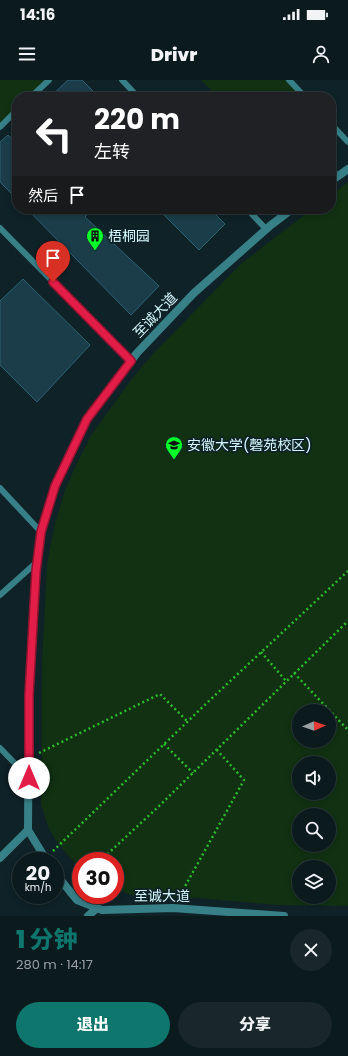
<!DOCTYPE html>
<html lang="zh">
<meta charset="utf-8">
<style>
:root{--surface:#0b1a1d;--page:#19272a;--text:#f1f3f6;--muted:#9aa1a4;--line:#2b383b;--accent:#0f766e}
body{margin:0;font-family:Poppins,"Noto Sans SC",sans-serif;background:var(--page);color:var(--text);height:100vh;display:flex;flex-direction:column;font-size:15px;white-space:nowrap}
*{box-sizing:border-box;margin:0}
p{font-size:13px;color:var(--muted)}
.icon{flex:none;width:22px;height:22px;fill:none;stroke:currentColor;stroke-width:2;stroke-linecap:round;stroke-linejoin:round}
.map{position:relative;height:836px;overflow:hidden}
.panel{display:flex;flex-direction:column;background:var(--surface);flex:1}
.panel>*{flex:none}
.top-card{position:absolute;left:12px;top:12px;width:324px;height:122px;border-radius:16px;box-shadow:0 2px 6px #0003,0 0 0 1px var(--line);background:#202124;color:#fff;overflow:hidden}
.needle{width:26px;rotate:88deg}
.tools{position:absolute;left:292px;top:624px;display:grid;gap:8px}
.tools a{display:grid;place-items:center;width:44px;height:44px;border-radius:50%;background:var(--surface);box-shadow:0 2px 6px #0003,0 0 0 1px var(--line);font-size:20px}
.speed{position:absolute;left:12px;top:772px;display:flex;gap:8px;font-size:20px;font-weight:700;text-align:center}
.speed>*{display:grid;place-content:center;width:52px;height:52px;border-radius:50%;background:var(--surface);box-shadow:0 2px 6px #0003,0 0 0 1px var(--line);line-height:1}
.speed small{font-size:10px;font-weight:400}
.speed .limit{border:6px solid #d22;background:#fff;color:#111}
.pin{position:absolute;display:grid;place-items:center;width:34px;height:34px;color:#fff;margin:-41px -17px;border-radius:50% 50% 50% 0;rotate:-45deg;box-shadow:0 0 4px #0007}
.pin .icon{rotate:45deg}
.me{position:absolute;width:44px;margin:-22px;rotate:0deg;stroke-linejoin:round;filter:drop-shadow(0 0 3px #0008)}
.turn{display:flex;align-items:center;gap:14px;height:84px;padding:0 16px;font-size:18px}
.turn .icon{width:52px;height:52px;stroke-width:2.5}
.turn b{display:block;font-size:28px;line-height:34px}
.then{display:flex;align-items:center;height:38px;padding:0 16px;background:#0003;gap:8px;font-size:15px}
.round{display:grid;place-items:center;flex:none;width:42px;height:42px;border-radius:21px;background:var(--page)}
.head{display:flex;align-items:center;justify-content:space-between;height:68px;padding:0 16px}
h1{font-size:24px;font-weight:800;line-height:30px;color:var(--accent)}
.cta{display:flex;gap:8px;margin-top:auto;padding:8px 16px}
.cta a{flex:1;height:46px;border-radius:24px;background:var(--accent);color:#fff;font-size:16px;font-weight:800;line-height:46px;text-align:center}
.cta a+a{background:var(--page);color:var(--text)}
.status{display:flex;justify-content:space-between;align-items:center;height:28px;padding:0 20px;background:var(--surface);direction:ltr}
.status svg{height:11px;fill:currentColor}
header{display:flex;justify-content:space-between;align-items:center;height:52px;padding:0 16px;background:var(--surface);font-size:18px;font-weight:800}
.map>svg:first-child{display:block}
.green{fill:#113112;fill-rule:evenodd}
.building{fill:#1a3d49;stroke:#2b6275}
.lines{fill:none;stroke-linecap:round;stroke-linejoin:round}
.path{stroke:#2cbc2c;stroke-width:2.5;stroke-dasharray:2 3;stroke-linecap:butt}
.lane{stroke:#388088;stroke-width:6}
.street{stroke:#388088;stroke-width:8}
.route-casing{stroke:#92132f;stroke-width:10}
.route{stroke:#e11d48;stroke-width:7}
.labels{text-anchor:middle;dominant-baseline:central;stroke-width:3.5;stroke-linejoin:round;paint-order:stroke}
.poi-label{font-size:14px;fill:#d5f8ff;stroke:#0f2227;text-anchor:start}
.street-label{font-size:14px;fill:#d5f8ff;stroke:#0f2227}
</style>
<div class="status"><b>14:16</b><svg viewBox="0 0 49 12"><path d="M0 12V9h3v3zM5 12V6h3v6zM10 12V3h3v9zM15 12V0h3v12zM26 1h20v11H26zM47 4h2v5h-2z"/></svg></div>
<header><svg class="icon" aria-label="menu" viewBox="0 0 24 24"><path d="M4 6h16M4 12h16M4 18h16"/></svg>Drivr<svg class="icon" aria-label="person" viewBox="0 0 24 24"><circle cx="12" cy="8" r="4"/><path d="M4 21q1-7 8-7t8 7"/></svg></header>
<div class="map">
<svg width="348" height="836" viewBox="0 0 348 836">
<rect width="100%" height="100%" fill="#0f2227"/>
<path class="green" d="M0,0H46L27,17H17V27L0,43Z
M201,0H289L305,17H218Z
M348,102V826L278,825L198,818L135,816L115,809V781H81V788C68,776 55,762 48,746C45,739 44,732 41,725L42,585L47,484L54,448L65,410L77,383L92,354L131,300L151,276L226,199L242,183L312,129H331V115ZM299,631H329V661H299ZM299,683H329V713H299ZM299,735H329V765H299ZM299,787H329V817H299Z"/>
<path class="building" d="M68,0H82L99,17H50Z
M8,55L17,64V119L0,102V62Z
M27,129H93L85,137L159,206L131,235Z
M158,129H210L225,144L199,170Z
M23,199L90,265L37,322L0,285V221Z"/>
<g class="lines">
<path class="path" d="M261,572L286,601
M294,593L348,650
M164,664L193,693
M39,673L160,614L187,641
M53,771L210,620L348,491
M100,781L157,728L348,541
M76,804L81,799
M178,819L244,700L216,669"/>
<path class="lane" d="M122,0L138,17
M289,0L305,17
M31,17L49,0
M331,44L348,62
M0,47L17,30
M247,129L266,149
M0,148L131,281
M0,408L41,452
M0,515L37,482
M0,668L29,698"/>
<path class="street" d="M331,101L348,89
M0,778L28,750
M47,781L28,750L29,615L37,482L41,452L55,406L87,339L137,273L194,213L271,145L292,129
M55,793L77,820L102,830L173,828L284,836
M88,836L97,828"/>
</g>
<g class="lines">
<g class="route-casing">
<path id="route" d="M29,698V615L36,491L41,452L55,406L87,339L131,281L53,202"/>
</g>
<use href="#route" class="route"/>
</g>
<defs>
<g id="building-pin" transform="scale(0.9)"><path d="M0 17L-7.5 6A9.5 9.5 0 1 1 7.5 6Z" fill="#01ff29" stroke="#0f2227"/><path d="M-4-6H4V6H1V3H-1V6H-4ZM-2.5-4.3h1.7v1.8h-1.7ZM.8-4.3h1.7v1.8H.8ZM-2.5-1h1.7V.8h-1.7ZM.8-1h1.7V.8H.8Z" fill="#111"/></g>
<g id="university-pin" transform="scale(0.9)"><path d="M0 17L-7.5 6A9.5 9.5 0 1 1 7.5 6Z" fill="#01ff29" stroke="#0f2227"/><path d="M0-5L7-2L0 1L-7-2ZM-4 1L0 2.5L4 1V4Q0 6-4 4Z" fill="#111"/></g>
</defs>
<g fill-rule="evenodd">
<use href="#building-pin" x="95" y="156"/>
<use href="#university-pin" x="174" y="365"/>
</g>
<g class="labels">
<g class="poi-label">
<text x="108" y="156">梧桐园</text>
<text x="187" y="365">安徽大学(磬苑校区)</text>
</g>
<g class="street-label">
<text transform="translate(155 235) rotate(-46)">至诚大道</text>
<text x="162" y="816">至诚大道</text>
</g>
</g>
</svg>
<div class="tools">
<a><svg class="needle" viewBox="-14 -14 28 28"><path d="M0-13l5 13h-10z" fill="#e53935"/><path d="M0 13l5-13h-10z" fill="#9aa1a4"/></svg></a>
<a><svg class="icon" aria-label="sound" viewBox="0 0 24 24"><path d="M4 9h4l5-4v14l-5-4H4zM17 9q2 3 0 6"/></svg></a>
<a><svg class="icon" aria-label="search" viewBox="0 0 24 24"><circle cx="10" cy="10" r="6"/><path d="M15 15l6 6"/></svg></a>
<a><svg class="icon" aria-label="layers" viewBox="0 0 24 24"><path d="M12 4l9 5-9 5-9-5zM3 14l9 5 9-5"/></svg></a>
</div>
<div class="speed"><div>20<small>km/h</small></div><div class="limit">30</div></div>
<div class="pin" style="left:53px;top:202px;background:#d93025"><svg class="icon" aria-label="arrive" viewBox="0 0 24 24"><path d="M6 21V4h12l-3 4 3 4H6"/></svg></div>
<svg class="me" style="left:29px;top:698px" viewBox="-20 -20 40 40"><circle r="19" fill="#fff"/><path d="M0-13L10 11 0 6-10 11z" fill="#e11d48"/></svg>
<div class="top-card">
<div class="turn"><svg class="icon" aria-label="left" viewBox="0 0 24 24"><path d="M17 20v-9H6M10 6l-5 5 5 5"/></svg><div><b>220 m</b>左转</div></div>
<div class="then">然后<svg class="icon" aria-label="arrive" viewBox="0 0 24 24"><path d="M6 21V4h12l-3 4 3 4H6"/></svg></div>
</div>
</div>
<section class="panel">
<div class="head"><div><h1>1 分钟</h1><p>280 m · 14:17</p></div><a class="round"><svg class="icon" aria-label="close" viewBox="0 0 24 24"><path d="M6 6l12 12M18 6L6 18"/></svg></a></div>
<div class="cta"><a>退出</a><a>分享</a></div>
</section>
